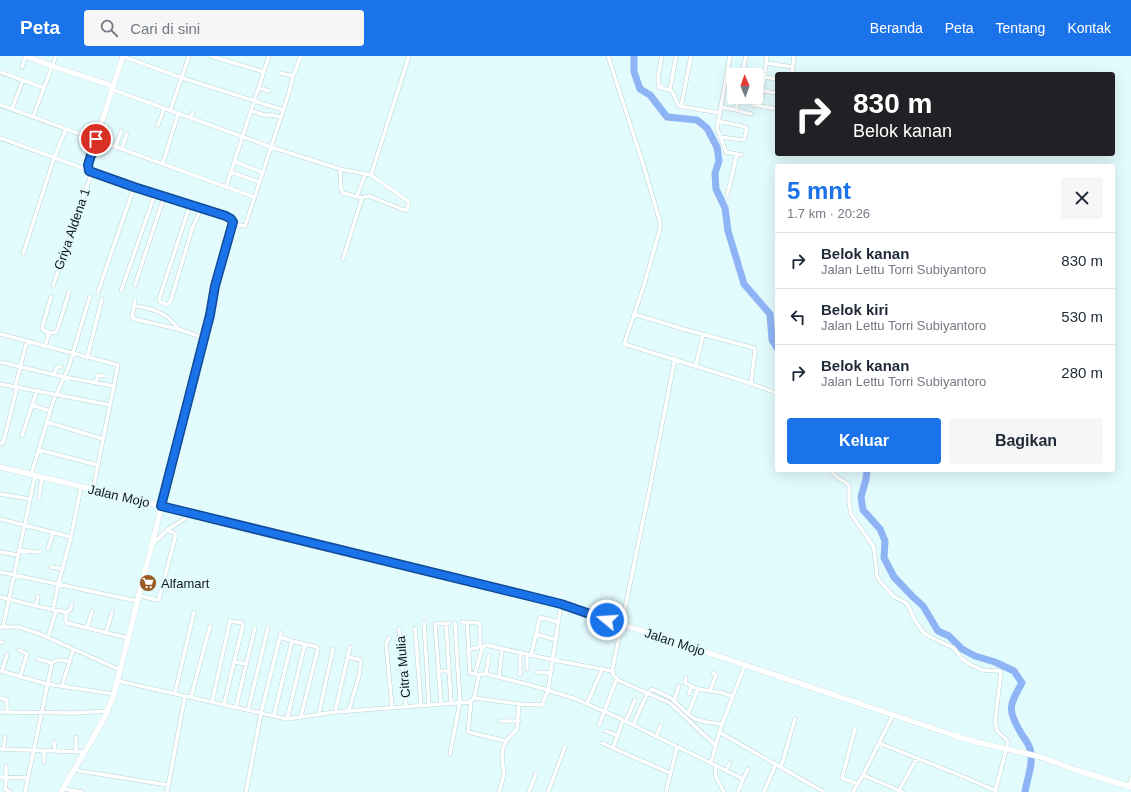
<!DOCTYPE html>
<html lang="id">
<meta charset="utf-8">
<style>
:root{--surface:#fff;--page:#f6f6f7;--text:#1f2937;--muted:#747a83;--line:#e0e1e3;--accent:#1a73e8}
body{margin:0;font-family:Helvetica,sans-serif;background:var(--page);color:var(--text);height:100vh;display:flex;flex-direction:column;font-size:15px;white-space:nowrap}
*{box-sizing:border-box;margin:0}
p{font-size:13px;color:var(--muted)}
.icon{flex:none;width:22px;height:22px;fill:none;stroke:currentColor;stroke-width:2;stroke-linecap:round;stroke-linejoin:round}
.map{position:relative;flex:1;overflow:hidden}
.side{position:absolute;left:775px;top:108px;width:340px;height:308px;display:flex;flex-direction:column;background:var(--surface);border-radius:4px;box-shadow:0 4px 16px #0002}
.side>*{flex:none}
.banner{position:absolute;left:775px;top:16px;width:340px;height:84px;border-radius:4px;box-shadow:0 4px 16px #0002;background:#202124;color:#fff;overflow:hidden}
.needle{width:26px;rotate:358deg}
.tools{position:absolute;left:727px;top:12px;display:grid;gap:8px}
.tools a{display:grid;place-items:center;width:36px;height:36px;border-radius:4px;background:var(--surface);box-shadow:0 4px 16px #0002;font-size:20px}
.pin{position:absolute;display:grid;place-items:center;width:34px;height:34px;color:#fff;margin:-17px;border:2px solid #fff;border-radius:50%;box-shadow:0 1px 4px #0007}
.me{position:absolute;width:44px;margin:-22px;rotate:288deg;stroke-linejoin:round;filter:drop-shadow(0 0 3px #0008)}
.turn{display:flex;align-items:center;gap:14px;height:84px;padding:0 12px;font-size:18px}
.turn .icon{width:52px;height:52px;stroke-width:2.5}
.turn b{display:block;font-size:28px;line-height:34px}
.round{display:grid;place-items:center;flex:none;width:42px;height:42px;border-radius:4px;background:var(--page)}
.head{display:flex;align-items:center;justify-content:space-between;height:68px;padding:0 12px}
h1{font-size:24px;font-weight:700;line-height:30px;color:var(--accent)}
.primary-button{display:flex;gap:8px;margin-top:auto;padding:8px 12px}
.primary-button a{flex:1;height:46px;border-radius:4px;background:var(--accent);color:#fff;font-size:16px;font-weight:700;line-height:46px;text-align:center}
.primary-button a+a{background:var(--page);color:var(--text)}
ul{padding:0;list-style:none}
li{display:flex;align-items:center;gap:12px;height:56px;padding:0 12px;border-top:1px solid var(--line)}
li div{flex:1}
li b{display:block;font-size:15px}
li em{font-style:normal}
header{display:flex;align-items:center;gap:24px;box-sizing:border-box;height:56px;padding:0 20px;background:var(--accent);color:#fff}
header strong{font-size:19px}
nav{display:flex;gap:22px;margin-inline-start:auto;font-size:14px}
.search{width:280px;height:36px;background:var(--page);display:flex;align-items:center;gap:10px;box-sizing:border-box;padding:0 14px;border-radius:4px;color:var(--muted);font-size:15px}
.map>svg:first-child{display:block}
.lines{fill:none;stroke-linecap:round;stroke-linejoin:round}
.river{stroke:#8fb4f5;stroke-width:7}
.street-casing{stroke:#bbd3d5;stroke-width:4.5}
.secondary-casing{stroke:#bbd3d5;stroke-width:6}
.street{stroke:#fff;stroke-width:3.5}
.secondary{stroke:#fff;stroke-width:5.5}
.route-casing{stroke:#114b97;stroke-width:10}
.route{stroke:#1a73e8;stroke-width:7}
.labels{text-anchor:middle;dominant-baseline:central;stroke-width:4;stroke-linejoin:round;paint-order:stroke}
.street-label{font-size:13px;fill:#10191a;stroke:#e2fbfd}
.poi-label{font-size:13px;fill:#10191a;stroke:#e2fbfd;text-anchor:start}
</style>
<header>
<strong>Peta</strong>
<div class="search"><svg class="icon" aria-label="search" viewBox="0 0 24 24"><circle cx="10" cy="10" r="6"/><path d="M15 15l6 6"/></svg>Cari di sini</div>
<nav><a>Beranda</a><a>Peta</a><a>Tentang</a><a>Kontak</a></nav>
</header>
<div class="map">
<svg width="1131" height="736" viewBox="0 0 1131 736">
<rect width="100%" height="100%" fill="#e2fbfd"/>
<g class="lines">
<path class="river" d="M634,0V16L640,33L650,39L667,61L697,64L707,72L717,91L719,105L715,117L716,133L725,152L728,175L744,228L770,258L772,284L777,292
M867,414L866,423L861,441L863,454L880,473L885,485L884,502L894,521L912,540L923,550L938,575L949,580L962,593L975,600L995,606L1014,615L1022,627C1009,649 1007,654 1021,677C1024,682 1029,688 1030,693C1034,708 1027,722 1025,736"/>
<g class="street-casing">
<path id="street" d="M122,0L182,22L283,54
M211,0L264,16
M608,0L644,111L660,166V173L644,229L624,288L737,323L777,337
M662,0L658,20L659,31L672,35L679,50L720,57
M730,0L717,72L726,96L742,99
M0,1V0
M766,7L793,11
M22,11L26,0
M0,16L44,32
M280,17L293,20
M792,18L794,0
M742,19L746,0
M764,21L777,23
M259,32L269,35
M111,33L271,91L340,113L371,119L409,146L407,154H404L369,140L362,142L343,137L341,132L340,113
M670,34L676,0
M762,35L777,37
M0,49L254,141
M754,49L777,53
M760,50L767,0
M681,51L691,0
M721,51L736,54L739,41
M12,53L23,24
M736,54L751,58
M170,55L189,0
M252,55L264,59H271L281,61
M33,61L56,0
M191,62L193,56
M718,65L742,70L747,72L744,84L720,81
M158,69L164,53
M0,82L88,114
M116,90L121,75
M122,92L127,78
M235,106L262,116
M163,107L178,58
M231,116L259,126
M371,119L409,0
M226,131L269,0
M357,140L365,119
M727,140L737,98
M190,149L159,243L160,246L168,249L171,244L192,173L201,152
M233,168L245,170L289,37L293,20L301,0
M23,198L54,102L66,73
M343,203L362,142
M135,229L164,141
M53,230L92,116
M121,235L155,138
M98,236L134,131
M51,241L42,272C44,276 51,278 56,276L58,272L69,236
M134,250L135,244
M634,258L683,273L754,292L755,295L751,327
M178,273C168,257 152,252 134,250L132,260L134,263L178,273L204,282
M0,278L118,309L93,433
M45,291L49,276
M87,302L102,243
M0,306L64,321L114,330
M696,309L703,278
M54,318L57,311H61
M96,327L98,319L104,320
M0,328C37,335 74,342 110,349
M15,331L27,285
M32,349L50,355
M47,366L103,383
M22,380L37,334
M0,388L2,387L4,384L17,331
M39,394L98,409
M832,414C834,423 843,423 849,429V446L851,458L873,490L874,494L877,520L879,524L893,540L906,547L909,551L914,563L923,576L930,581L954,592L962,603L969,608L982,614L999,615L1001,616L995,666L997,675L1007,684L1008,687L995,736
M31,419L53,346L69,310L90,240
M0,438L30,443
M39,442L42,422
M0,463L71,481
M153,488L167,474L186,462L188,456
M48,493L53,476
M18,494L36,496H41
M0,496L18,499
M51,511L63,513
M0,516L137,545
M138,539L156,544L159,543L176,478L167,474
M0,541L36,550L65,556L66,558V566L67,567L128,582
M36,550L38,540
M53,554L58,529L71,481L81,431
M66,557L70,554L72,548
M424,566L429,649
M462,566L478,567L480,569V590L477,592L469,593
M467,566L470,617L479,619L482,618H486L534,630L576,643L617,661L743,723L738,736
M446,567L451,645
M0,571H19L40,578L120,614
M3,571L35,420
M87,572L92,555
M415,572L421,649
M399,573L406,650
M106,577L112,556
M48,581L56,555
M389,582L386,587L392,651
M556,584L536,578L540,561L558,566
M292,585L317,591L318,593L301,660
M0,586H3
M19,594L27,598L20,621
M520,596V619
M531,599L536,578
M348,601L361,604L359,620L349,654
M38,603L52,607
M235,606L246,608
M527,613V598
M0,615L47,628L114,638
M2,615L7,599
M438,615H449
M612,615L648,441L675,302
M612,615L614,620L620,625L670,647L715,689
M536,616L550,617
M475,618L482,592L486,589L553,604L612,615
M486,618L489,600
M499,621L502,593
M686,622L685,627L698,633
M118,625L287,663L335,656L469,646L474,642L479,619
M62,630L73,594
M651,634L652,633L671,642L688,658
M710,635L716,619L713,617
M175,637L194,556
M689,638L691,631
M191,641L210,570
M0,642L7,644V656
M474,642L519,648L542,649L548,634L561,548
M471,645L468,676L506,685
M674,645L679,630
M212,646L230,565L242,567L243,569L224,648
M441,648L435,568L449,567
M587,648L602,613
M236,651L255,572
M248,654L268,572
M0,656L74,657L109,655
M335,656L350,591
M319,657L333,593
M274,659L292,585L280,581
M893,659L863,719L903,736
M287,663L305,588
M623,664L613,692L670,717
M500,665H519
M626,665L635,644
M722,668C709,666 698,667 688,658L698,633L723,637L733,641
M599,669L617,622
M633,669L648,636
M855,673L842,722L858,728
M606,675L618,680
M719,676L824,736
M656,681L661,669
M54,686L55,695
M602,687L613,692
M879,687L969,723L996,735
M0,693L85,696
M3,694L5,681
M76,695V681
M450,698L460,646L455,567
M44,706V695
M711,706L722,668L745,609
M716,709L715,719L724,736
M6,710V726L5,733L10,736
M781,711L795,663
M74,714L168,729
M726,714L730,707
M0,721L28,722
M743,723L748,713
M1129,731L1131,723
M63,733L82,736
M25,736L52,607C56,602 64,604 70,606
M167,736L185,640
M246,736L261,657L281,577
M499,736L504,719L502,701L503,692L506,685L517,673L519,648
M529,736L536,718
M548,736L565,691
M666,736L677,691
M764,736L776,708
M853,736L863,719
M898,736L917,702"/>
</g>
<g class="secondary-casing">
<path id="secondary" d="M26,0L52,10L113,30
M0,411L228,466L561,548L736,606L956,680L976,686L1041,701L1076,714L1131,731
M61,736L104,663L114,638L210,259L215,230L233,168L231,163L226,160L92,116L88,114V109L123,0"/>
</g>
<use href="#street" class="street"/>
<use href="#secondary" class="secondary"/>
</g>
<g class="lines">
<g class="route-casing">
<path id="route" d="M96,83L88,109L89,115L134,131L226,160L231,163L233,166L215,230L210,259L161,450L537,542L561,548L607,564"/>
</g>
<use href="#route" class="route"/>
</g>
<defs>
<g id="supermarket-disc" transform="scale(0.9)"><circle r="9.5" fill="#9b5b24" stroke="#e2fbfd"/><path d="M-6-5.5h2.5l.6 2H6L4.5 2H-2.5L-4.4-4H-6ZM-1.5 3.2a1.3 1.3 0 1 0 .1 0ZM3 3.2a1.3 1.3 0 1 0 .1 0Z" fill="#fff"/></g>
</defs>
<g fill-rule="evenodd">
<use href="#supermarket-disc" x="148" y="527"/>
</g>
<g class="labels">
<g class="street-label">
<text transform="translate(72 173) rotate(-71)">Griya Aldena 1</text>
<text transform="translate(119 440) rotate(13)">Jalan Mojo</text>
<text transform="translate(675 586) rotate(18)">Jalan Mojo</text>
<text transform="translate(403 611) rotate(-95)">Citra Mulia</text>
</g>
<g class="poi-label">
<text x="161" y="527">Alfamart</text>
</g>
</g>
</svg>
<div class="tools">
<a><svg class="needle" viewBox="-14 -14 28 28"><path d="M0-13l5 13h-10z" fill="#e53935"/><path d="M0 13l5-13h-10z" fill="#747a83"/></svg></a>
</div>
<div class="pin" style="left:96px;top:83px;background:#d93025"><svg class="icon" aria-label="arrive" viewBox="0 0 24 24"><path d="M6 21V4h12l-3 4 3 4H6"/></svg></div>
<svg class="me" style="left:607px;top:564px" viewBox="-20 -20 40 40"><circle r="17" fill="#1a73e8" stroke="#fff" stroke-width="3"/><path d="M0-11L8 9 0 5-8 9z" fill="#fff"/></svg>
<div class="banner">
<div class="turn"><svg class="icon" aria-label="right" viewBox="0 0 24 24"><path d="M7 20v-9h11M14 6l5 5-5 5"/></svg><div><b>830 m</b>Belok kanan</div></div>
</div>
<section class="side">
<div class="head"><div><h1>5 mnt</h1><p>1.7 km · 20:26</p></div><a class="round"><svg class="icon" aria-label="close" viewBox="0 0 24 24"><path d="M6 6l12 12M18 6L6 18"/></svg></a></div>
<ul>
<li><svg class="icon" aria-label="right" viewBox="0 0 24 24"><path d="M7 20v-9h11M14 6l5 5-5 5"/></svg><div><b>Belok kanan</b><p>Jalan Lettu Torri Subiyantoro</p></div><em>830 m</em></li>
<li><svg class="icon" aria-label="left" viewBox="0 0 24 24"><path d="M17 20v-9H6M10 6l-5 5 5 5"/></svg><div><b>Belok kiri</b><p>Jalan Lettu Torri Subiyantoro</p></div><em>530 m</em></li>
<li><svg class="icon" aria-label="right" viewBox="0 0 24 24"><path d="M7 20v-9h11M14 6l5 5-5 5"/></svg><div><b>Belok kanan</b><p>Jalan Lettu Torri Subiyantoro</p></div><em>280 m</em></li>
</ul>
<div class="primary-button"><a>Keluar</a><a>Bagikan</a></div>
</section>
</div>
